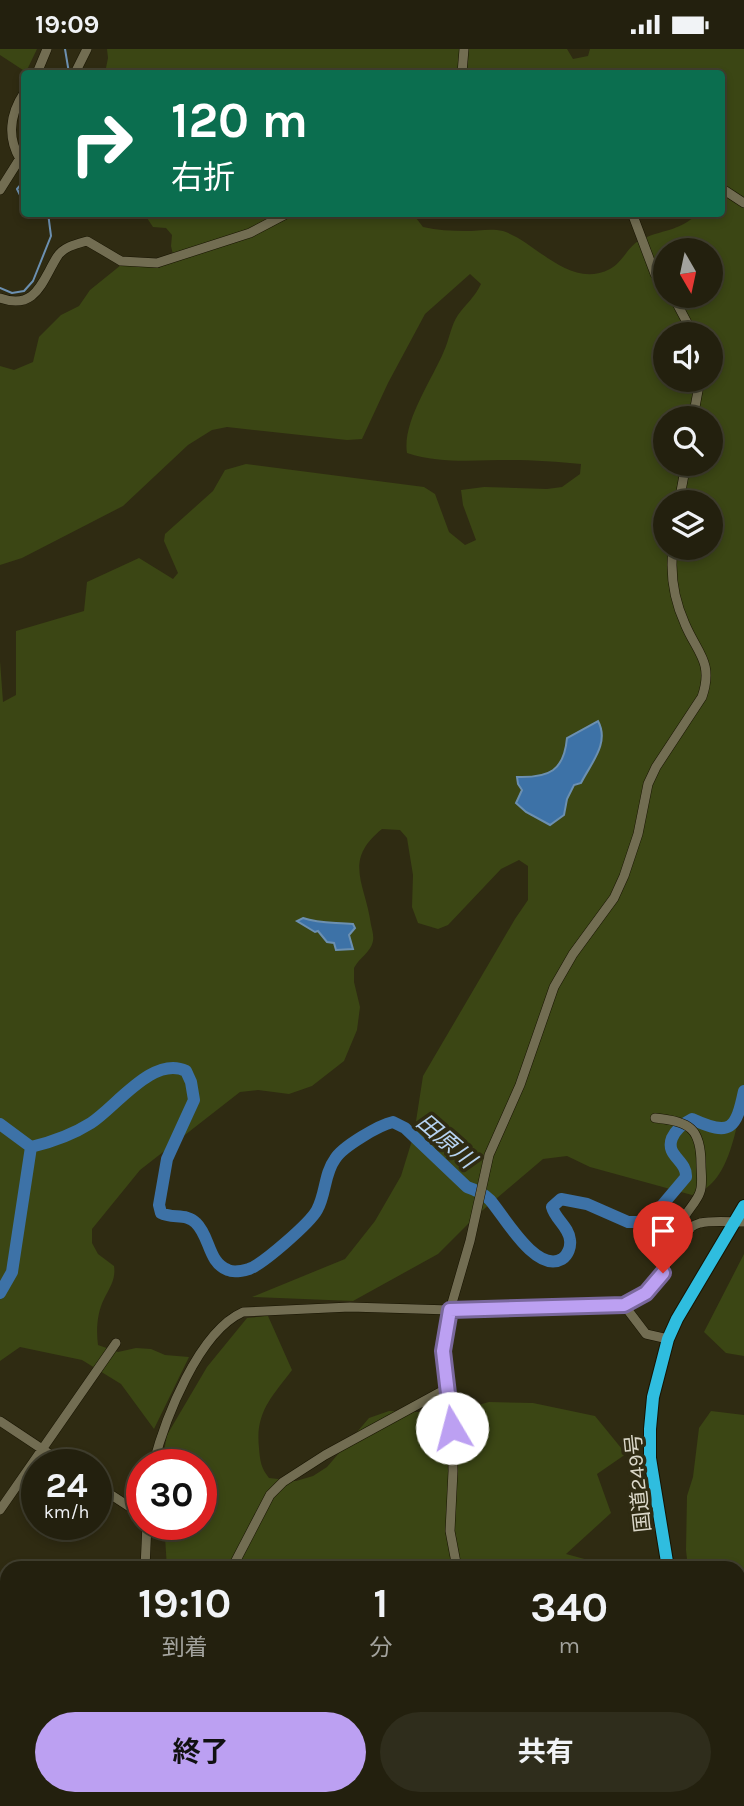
<!DOCTYPE html>
<html lang="ja">
<meta charset="utf-8">
<style>
:root{--surface:#23200e;--page:#2f2d1c;--text:#f1f3f6;--muted:#a3a39e;--line:#403e2e;--accent:#bca0f2}
body{margin:0;font-family:Karla,"Noto Sans JP",sans-serif;background:var(--page);color:var(--text);height:100vh;display:flex;flex-direction:column;font-size:26px;white-space:nowrap}
*{box-sizing:border-box;margin:0}
p{font-size:23px;color:var(--muted)}
.icon{flex:none;width:38px;height:38px;fill:none;stroke:currentColor;stroke-width:2;stroke-linecap:round;stroke-linejoin:round}
.map{position:relative;flex:1;overflow:hidden}
.panel{position:absolute;left:0px;top:1512px;width:746px;height:245px;display:flex;flex-direction:column;background:var(--surface);border-radius:21px 21px 0 0;box-shadow:0 4px 10px #0003,0 0 0 2px var(--line)}
.panel>*{flex:none}
.guide{position:absolute;left:21px;top:21px;width:704px;height:147px;border-radius:7px;box-shadow:0 4px 10px #0003,0 0 0 2px var(--line);background:#0b6e4f;color:#fff;overflow:hidden}
.needle{width:46px;rotate:171deg}
.fabs{position:absolute;left:653px;top:189px;display:grid;gap:14px}
.fabs a{display:grid;place-items:center;width:70px;height:70px;border-radius:50%;background:var(--surface);box-shadow:0 4px 10px #0003,0 0 0 2px var(--line);font-size:35px}
.speed{position:absolute;left:21px;top:1400px;display:flex;gap:14px;font-size:35px;font-weight:700;text-align:center}
.speed>*{display:grid;place-content:center;width:91px;height:91px;border-radius:50%;background:var(--surface);box-shadow:0 4px 10px #0003,0 0 0 2px var(--line);line-height:1}
.speed small{font-size:18px;font-weight:400}
.speed .limit{border:10px solid #d22;background:#fff;color:#111}
.pin{position:absolute;display:grid;place-items:center;width:60px;height:60px;color:#fff;margin:-72px -30px;border-radius:50% 50% 50% 0;rotate:-45deg;box-shadow:0 0 7px #0007}
.pin .icon{rotate:45deg}
.me{position:absolute;width:77px;margin:-38px;rotate:352deg;stroke-linejoin:round;filter:drop-shadow(0 0 5px #0008)}
.turn{display:flex;align-items:center;gap:24px;height:147px;padding:0 35px;font-size:32px}
.turn .icon{width:91px;height:91px;stroke-width:2.5}
.turn b{display:block;font-size:49px;line-height:60px}
.eta{display:flex;justify-content:space-evenly;align-items:center;height:119px;text-align:center}
.eta b{font-size:42px;font-weight:700;line-height:49px}
.action{display:flex;gap:14px;margin-top:auto;padding:14px 35px}
.action a{flex:1;height:80px;border-radius:42px;background:var(--accent);color:#111;font-size:28px;font-weight:700;line-height:80px;text-align:center}
.action a+a{background:var(--page);color:var(--text)}
.status{display:flex;justify-content:space-between;align-items:center;height:49px;padding:0 35px;background:var(--surface);direction:ltr}
.status svg{height:19px;fill:currentColor}
.map>svg:first-child{display:block}
.green{fill:#3b4614;fill-rule:evenodd}
.water{fill:#3d72a7;stroke:#6c90b1;stroke-width:2}
.lines{fill:none;stroke-linecap:round;stroke-linejoin:round}
.stream{stroke:#6c90b1;stroke-width:2}
.river{stroke:#3d72a7;stroke-width:12}
.minor-casing{stroke:#171300;stroke-width:10}
.major-casing{stroke:#171300;stroke-width:12}
.highway-casing{stroke:#171300;stroke-width:14}
.minor{stroke:#726d52;stroke-width:9}
.major{stroke:#4a9da7;stroke-width:10}
.highway{stroke:#2fbddf;stroke-width:12}
.route-casing{stroke:#7a689d;stroke-width:18}
.route{stroke:#bca0f2;stroke-width:12}
.labels{text-anchor:middle;dominant-baseline:central;stroke-width:7;stroke-linejoin:round;paint-order:stroke}
.street-label{font-size:21px;fill:#dad7c8;stroke:#2f2b12}
.water-label{font-size:23px;font-style:italic;fill:#b6d2f0;stroke:#2f2b12}
</style>
<div class="status"><b>19:09</b><svg viewBox="0 0 49 12"><path d="M0 12V9h3v3zM5 12V6h3v6zM10 12V3h3v9zM15 12V0h3v12zM26 1h20v11H26zM47 4h2v5h-2z"/></svg></div>
<div class="map">
<svg width="744" height="1757" viewBox="0 0 744 1757">
<rect width="100%" height="100%" fill="#2f2b12"/>
<path class="green" d="M0,0H37L26,23L0,6Z
M107,0H567L573,10L588,7L590,0H744V1047C735,1080 730,1136 692,1146L590,1118L567,1107L543,1110L477,1166L438,1205L353,1252L252,1248L345,1210L375,1172L401,1127L414,1085L423,1027L515,870L528,851V817L519,811L501,820L448,876L438,880L418,874L412,858L413,826L407,789L400,781L382,780C342,812 366,835 371,876C372,880 374,887 373,892C371,903 359,909 354,919V933L360,958L357,981L344,1012L312,1037L289,1045L258,1041L240,1043L140,1121L92,1180V1194L98,1205L114,1217C116,1230 110,1238 104,1250C97,1264 96,1281 98,1296L118,1303L136,1299L151,1300L165,1306L189,1308L154,1380L121,1335L82,1311L20,1298L0,1312V612L3,653L16,646V582L84,562L87,533L139,509L173,530L178,524L164,492L165,485L213,442L225,421L246,415L424,438L435,445L449,483L465,496L476,491L463,456L461,441L484,438L547,440L562,438L580,425L581,415C559,413 534,411 510,411C475,411 441,415 407,404C402,373 432,331 444,302C449,291 451,276 458,266C466,255 475,248 481,235L470,225L425,265L388,334L362,390L347,391L227,378L212,381L188,396L123,457L22,509L0,516V317L14,321L33,313L39,288L61,266L79,257L90,241L121,216L159,219L174,210L171,197L172,186L166,179L153,178L145,166L133,165H413L423,178C437,181 451,182 465,182C478,182 491,179 503,182C537,193 569,241 610,220C623,213 628,197 640,191C660,181 681,182 697,165L721,164V24H105L108,9ZM665,201H710V247H665ZM665,285H710V331H665ZM665,369H710V415H665ZM665,453H710V499H665Z
M744,1205V1307L726,1304L704,1283Z
M268,1267L292,1321C272,1348 255,1363 259,1399C260,1412 261,1419 269,1429L296,1432L313,1427L327,1418L369,1369L389,1362L449,1364L489,1353L533,1354L595,1367L626,1405L597,1425L611,1464L566,1505L618,1519H167L165,1488L174,1479L173,1475H201V1416H153L162,1413L167,1386L207,1318L247,1269Z
M711,1362L744,1366V1710L739,1711L738,1519H688L686,1501L687,1447L693,1428L699,1379Z
M15,1750H692L662,1757H11Z"/>
<path class="water" d="M598,672C610,694 591,714 581,734L574,736L567,750L564,766L550,776L526,763L516,754L522,741L518,735L517,728C549,729 564,722 567,689Z
M303,869C320,875 335,873 353,875L355,879L349,886L353,900L336,901L334,894L327,893L318,882L315,883L297,872Z"/>
<g class="lines">
<path class="stream" d="M65,0L69,24
M24,132L17,140L21,148L24,149
M0,239L12,244L24,242L33,232L51,187L48,164"/>
<path class="river" d="M0,1075L31,1098
M31,1098C52,1093 72,1086 91,1074C116,1058 153,1006 186,1022L191,1033L194,1051L167,1110L159,1156L161,1164C172,1170 187,1164 196,1174C210,1187 208,1214 228,1221C234,1224 242,1222 249,1220C263,1215 310,1174 317,1161C326,1145 324,1125 335,1110C342,1098 379,1076 393,1073L405,1079L467,1138C476,1141 483,1144 490,1151C504,1167 536,1225 562,1210C568,1206 571,1198 570,1191C569,1178 555,1170 552,1158L561,1150L587,1155L628,1173H639L659,1160L686,1128C687,1111 665,1107 672,1089C676,1080 684,1074 692,1070C731,1088 736,1080 744,1042
M0,1244L12,1223L31,1098"/>
<g class="minor-casing">
<path id="minor" d="M37,24L47,0
M75,24L87,0
M462,24L464,0
M20,110C7,88 10,65 24,44
M721,139L744,154
M0,141L24,103
M632,164L655,225L665,235
M673,247L693,285
M0,249C36,262 42,232 57,208C63,198 76,195 87,192L121,212L157,214L250,184L288,164
M693,369L700,331
M679,453L686,415
M655,1069C690,1072 701,1080 701,1115C701,1124 703,1135 700,1143C697,1153 687,1161 683,1171L690,1180
M624,1256L646,1285L668,1290
M0,1372L66,1416
M153,1416C165,1370 198,1283 243,1263L350,1258L450,1261L624,1256C636,1251 647,1246 655,1235C669,1217 675,1181 700,1174C713,1171 731,1173 744,1173
M96,1436L142,1466
M0,1461L116,1294
M145,1519L147,1475
M232,1519L270,1446L283,1433L325,1406L446,1340
M457,1519L450,1482L453,1422L452,1372L443,1302L450,1261L470,1192L489,1106L520,1036L554,938L573,905L614,849L624,827L638,785L648,735L656,718L702,648C714,613 697,604 685,575C674,551 670,525 673,499
M0,1581L7,1585
M0,1671L7,1669
M416,1757L423,1750"/>
</g>
<g class="major-casing">
<path id="major" d="M711,1757L744,1751"/>
</g>
<g class="highway-casing">
<path id="highway" d="M668,1519L650,1409V1380L653,1348L668,1290L677,1270L744,1157
M706,1757V1750"/>
</g>
<use href="#minor" class="minor"/>
<use href="#major" class="major"/>
<use href="#highway" class="highway"/>
</g>
<g class="lines">
<g class="route-casing">
<path id="route" d="M452,1379L443,1302L450,1261L624,1256L646,1244L663,1224"/>
</g>
<use href="#route" class="route"/>
</g>
<g class="labels">
<g class="street-label">
<text transform="translate(638 1434) rotate(-96)">国道249号</text>
</g>
<g class="water-label">
<text transform="translate(446 1092) rotate(41)">田原川</text>
</g>
</g>
</svg>
<div class="fabs">
<a><svg class="needle" viewBox="-14 -14 28 28"><path d="M0-13l5 13h-10z" fill="#e53935"/><path d="M0 13l5-13h-10z" fill="#a3a39e"/></svg></a>
<a><svg class="icon" aria-label="sound" viewBox="0 0 24 24"><path d="M4 9h4l5-4v14l-5-4H4zM17 9q2 3 0 6"/></svg></a>
<a><svg class="icon" aria-label="search" viewBox="0 0 24 24"><circle cx="10" cy="10" r="6"/><path d="M15 15l6 6"/></svg></a>
<a><svg class="icon" aria-label="layers" viewBox="0 0 24 24"><path d="M12 4l9 5-9 5-9-5zM3 14l9 5 9-5"/></svg></a>
</div>
<div class="speed"><div>24<small>km/h</small></div><div class="limit">30</div></div>
<div class="pin" style="left:663px;top:1224px;background:#d93025"><svg class="icon" aria-label="arrive" viewBox="0 0 24 24"><path d="M6 21V4h12l-3 4 3 4H6"/></svg></div>
<svg class="me" style="left:452px;top:1379px" viewBox="-20 -20 40 40"><circle r="19" fill="#fff"/><path d="M0-13L10 11 0 6-10 11z" fill="#bca0f2"/></svg>
<div class="guide">
<div class="turn"><svg class="icon" aria-label="right" viewBox="0 0 24 24"><path d="M7 20v-9h11M14 6l5 5-5 5"/></svg><div><b>120 m</b>右折</div></div>
</div>
<section class="panel">
<div class="eta">
<div><b>19:10</b><p>到着</p></div>
<div><b>1</b><p>分</p></div>
<div><b>340</b><p>m</p></div>
</div>
<div class="action"><a>終了</a><a>共有</a></div>
</section>
</div>
